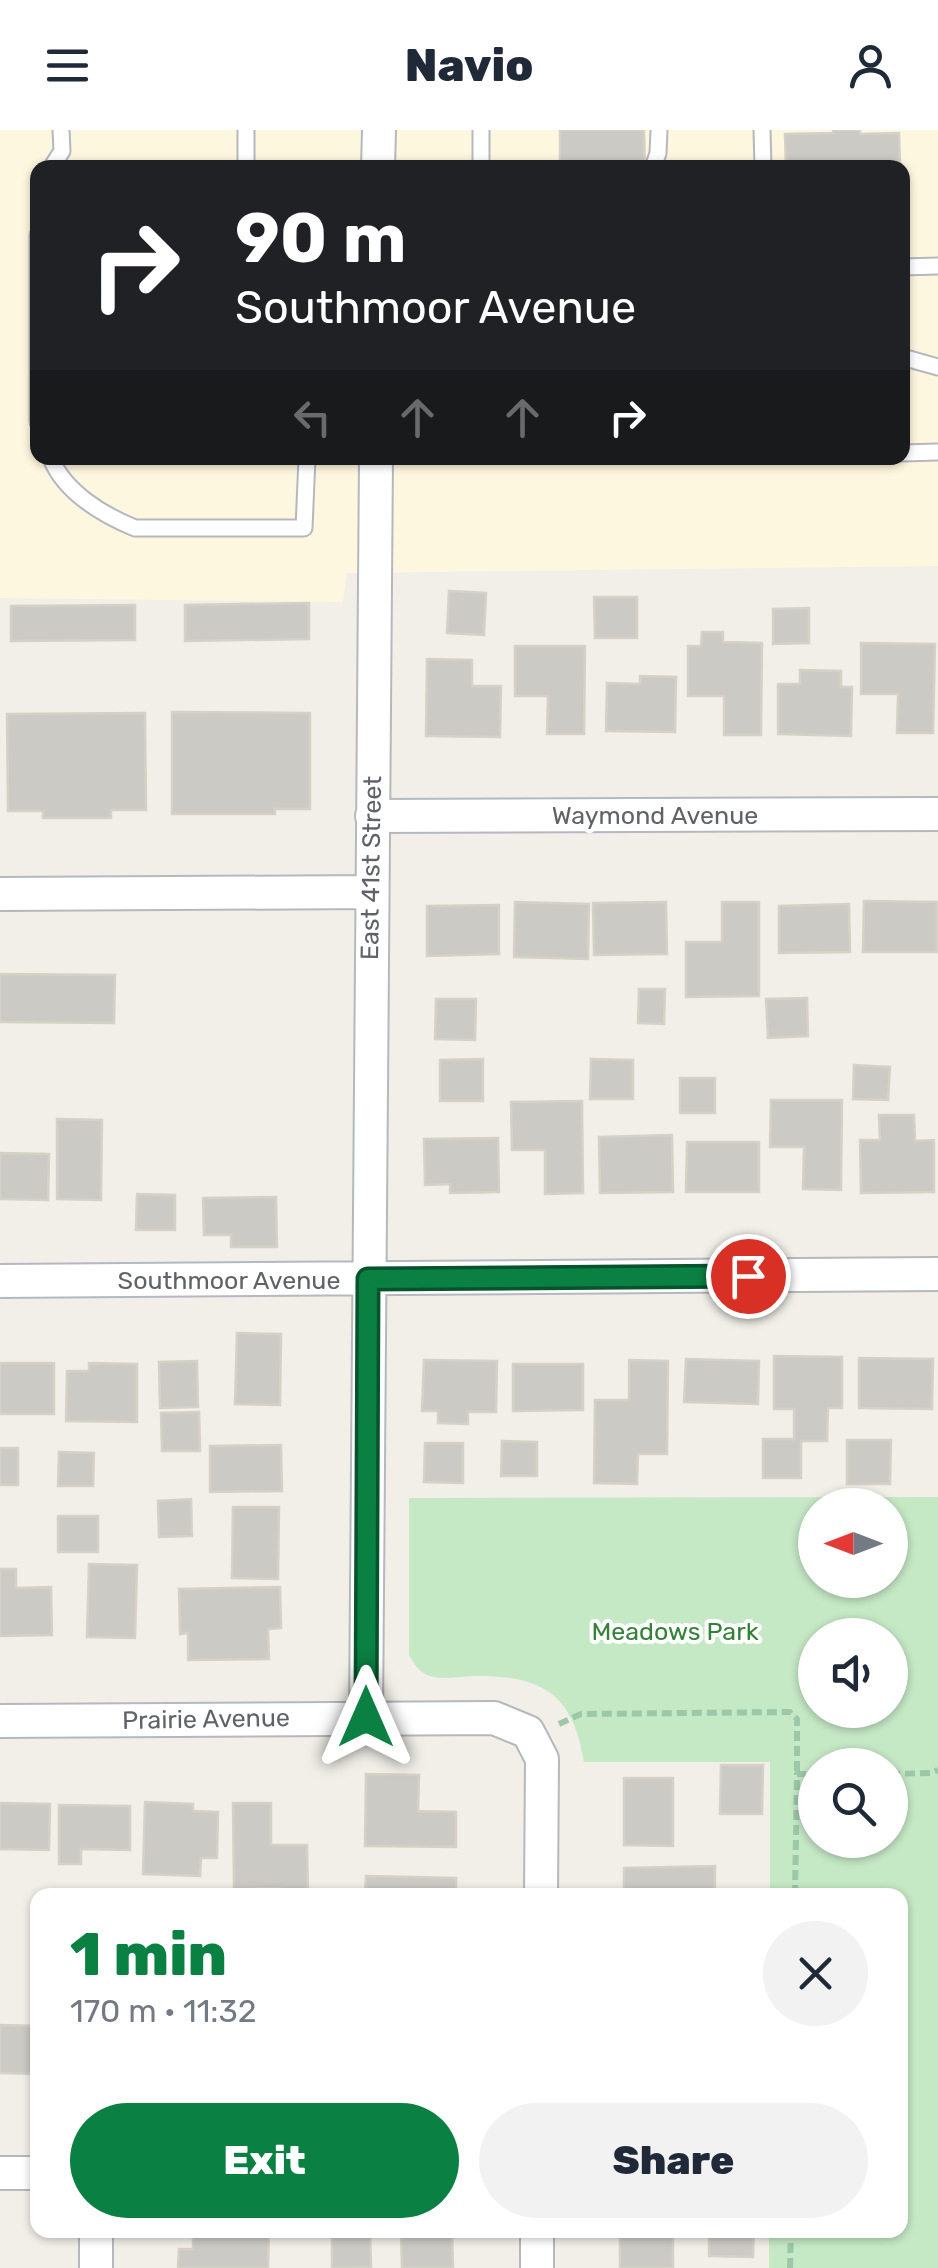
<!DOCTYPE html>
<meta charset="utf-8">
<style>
:root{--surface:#fff;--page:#f2f2f3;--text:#1f2937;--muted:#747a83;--accent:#0b8043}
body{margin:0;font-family:Rubik,sans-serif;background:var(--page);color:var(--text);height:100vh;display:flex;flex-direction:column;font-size:38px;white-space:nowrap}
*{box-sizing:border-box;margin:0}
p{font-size:32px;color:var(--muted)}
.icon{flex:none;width:55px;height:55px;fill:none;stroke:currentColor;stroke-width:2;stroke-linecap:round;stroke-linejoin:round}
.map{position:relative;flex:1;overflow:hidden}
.details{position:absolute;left:30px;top:1758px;width:878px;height:350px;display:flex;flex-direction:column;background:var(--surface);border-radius:20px;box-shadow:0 2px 8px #0004}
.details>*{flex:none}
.hud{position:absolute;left:30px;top:30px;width:880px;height:305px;border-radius:20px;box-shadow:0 2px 8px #0004;background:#202124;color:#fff;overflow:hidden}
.needle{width:65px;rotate:270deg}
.controls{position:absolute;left:798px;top:1358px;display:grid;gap:20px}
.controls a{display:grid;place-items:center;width:110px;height:110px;border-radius:50%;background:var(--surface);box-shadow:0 2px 8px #0004;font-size:50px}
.pin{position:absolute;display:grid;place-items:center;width:85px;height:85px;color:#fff;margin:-42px;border:5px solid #fff;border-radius:50%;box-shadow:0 2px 10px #0007}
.me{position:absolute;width:110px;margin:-55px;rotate:0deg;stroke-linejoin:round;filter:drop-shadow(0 0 8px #0008)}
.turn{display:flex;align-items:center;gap:35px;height:210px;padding:0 40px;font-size:45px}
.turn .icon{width:130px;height:130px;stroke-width:2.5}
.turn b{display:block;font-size:70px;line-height:85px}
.lanes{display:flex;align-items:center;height:95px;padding:0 40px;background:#0003;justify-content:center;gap:50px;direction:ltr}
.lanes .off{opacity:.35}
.round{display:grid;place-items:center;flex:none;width:105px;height:105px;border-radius:52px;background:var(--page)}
.overview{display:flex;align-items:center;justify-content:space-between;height:170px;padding:0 40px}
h1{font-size:60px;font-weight:800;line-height:75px;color:var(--accent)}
.button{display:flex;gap:20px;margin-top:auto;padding:20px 40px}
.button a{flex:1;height:115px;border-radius:60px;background:var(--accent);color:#fff;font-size:40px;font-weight:800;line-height:115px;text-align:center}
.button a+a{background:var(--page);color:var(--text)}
header{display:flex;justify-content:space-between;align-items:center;height:130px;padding:0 40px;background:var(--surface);font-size:45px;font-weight:800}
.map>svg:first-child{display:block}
.commercial{fill:#fef7e0;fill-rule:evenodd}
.green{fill:#c5e8c5;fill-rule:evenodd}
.building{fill:#cccac5;stroke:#d6d1c6;stroke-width:2.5}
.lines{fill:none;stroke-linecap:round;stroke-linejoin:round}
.service-casing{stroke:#b5b8bc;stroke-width:19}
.minor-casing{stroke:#b5b8bc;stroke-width:36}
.path{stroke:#9cc7a9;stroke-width:6;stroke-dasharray:10 5;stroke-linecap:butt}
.service{stroke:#fff;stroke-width:15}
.minor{stroke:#fff;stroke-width:32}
.route-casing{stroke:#07532c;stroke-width:25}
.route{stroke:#0b8043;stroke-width:18}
.labels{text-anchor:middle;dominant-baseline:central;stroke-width:8;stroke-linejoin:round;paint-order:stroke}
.street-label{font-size:25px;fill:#5f6368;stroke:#fff}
.park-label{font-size:25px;fill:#348238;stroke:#fff}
</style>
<header><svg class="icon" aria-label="menu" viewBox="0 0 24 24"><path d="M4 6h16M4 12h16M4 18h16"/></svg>Navio<svg class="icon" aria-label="person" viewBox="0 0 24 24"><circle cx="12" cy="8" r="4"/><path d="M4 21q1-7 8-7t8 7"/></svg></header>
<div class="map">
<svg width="938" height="2138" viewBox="0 0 938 2138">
<rect width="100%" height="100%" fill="#f1efe8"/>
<path class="commercial" d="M0,0H938V436L347,443L343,472L0,468ZM38,38H902V328H38Z"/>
<path class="green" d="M938,1367V2138H769V2100H900V1765H770V1632H584C573,1565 544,1546 477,1546C463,1546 443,1550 430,1546C419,1543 414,1533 409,1525V1368ZM890,1375V1450H815V1375ZM815,1505H890V1580H815ZM815,1635H890V1710H815Z"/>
<path class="building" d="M560,0H644L645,38H560Z
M833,0H860V4L899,3L900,38H786L785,4L833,3Z
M122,32L198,33V38H122Z
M449,461L486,463L484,505L447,503Z
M594,467H637V508H595Z
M309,473V509L185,511V475Z
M135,475V510L11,511V476Z
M809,478V513L773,514V479Z
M702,502H723V512L762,513L761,605H724V566H688V516H701Z
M861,513L935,514L933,603H897L898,564H861Z
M515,516H585L584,604H547L548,566H515Z
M427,529L472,530V556H501L500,607L426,606Z
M800,540L841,541V557H852L851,606L778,604V554H800Z
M640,546L676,547L675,602L606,601L607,553L640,554Z
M172,582L310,583V679H275V684H172Z
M145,583L146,680H111V688H43V681H8L7,584Z
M864,771L937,772V822H863Z
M515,772L589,774L588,829L514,827Z
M666,772L667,824L594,825L593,773Z
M722,772H759V866L686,867V812H722Z
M849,774L850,822L779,823V776Z
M499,775V824L427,826V776Z
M0,844L115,845L114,893L0,892Z
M639,859H665L664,894L638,893Z
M807,868L808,906L768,908L766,869Z
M436,869H476L475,910L435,909Z
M483,929V971H440V930Z
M591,929L633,930V969H590Z
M854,935L890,937L888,970L853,969Z
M680,948H715V983H680Z
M771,970H842L841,1060L803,1059L804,1017H770Z
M582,971L583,1063L545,1064V1020H512L511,972Z
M879,985H914L915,1011L934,1010V1062L861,1063L860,1010H880Z
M57,989L102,990L101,1070L57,1069Z
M672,1005L673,1062L600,1063L599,1007Z
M498,1008L499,1062L450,1063V1054L425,1055L424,1009Z
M687,1012H759V1062H686Z
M0,1023L49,1024L48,1070L0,1069Z
M137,1064L175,1065V1100H136Z
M276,1067L277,1117H231V1105H204L203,1068Z
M237,1203L281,1204L280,1275L235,1274Z
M774,1226L842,1227V1278H828L827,1311H801V1348H763V1309H794V1279H774Z
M859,1228L933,1229L932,1279L859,1278Z
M686,1229L759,1231L758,1274L684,1272Z
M424,1230L497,1231L496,1282H468V1294L438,1293V1281H422Z
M629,1230L668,1231L667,1324H638L637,1354L594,1353L595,1270H629Z
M197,1231L198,1277L160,1278L159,1232Z
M0,1233H54V1284H0Z
M89,1233L137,1234V1292L66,1291L67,1241H89Z
M513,1234H583V1280L513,1281Z
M199,1282L200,1321H162L161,1283Z
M847,1310H891L890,1354H847Z
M502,1311L537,1312V1346H501Z
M425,1313H463V1353L424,1352Z
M281,1315L282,1361L210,1362V1316Z
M0,1318H18V1355H0Z
M59,1322L94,1323L93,1356H58Z
M191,1369L192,1406L159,1407L158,1371Z
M233,1377H279L278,1449L232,1448Z
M58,1386H98V1422H58Z
M89,1434L137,1435L135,1508L87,1507Z
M0,1439H16V1458L51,1457L52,1505L0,1506Z
M280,1457L281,1498L268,1499L269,1529L188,1530V1503L180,1504L179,1459Z
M721,1635H763L762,1684H720Z
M366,1644L419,1645L418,1681L456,1682V1717L365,1716Z
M624,1648H673V1716L624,1715Z
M145,1672L193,1674V1681L218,1682L217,1728H201L200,1746L143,1744Z
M0,1673L50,1674L49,1720L0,1719Z
M233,1673H271V1715H307L308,1765H280V1758L234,1759Z
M59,1675L130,1676V1720L81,1719V1734H59Z
M715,1736V1765H624V1738Z
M366,1746L456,1748V1765H365Z
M0,1895L38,1896V1944L0,1943Z
M193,2100H269L268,2138H178L179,2119H193Z
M332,2100H370L371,2137L332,2138Z
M401,2100H452L453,2138H402Z
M620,2100H673V2138H620Z
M709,2100H754L753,2127L709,2126Z"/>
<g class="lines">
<g class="service-casing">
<path id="service" d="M762,0L763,38
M51,38L62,21L61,0
M246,38V0
M481,38V0
M653,38L658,23L659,0
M38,105V292
M902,137L938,136
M902,227L938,237
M902,323L938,322
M51,328C64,362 103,385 135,398H304L307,328"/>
</g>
<g class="minor-casing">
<path id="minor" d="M378,38L379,0
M372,686L938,684
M0,764L371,762
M0,1151L938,1144
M366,1587L376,328
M0,1591L494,1588L528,1602L542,1629L541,1765
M0,2043H38
M96,2138V2100
M537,2138V2100"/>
</g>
<path class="path" d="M559,1594L581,1584L790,1582L797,1589V1644
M890,1644L930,1643L938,1640
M795,1765L797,1644H815
M790,2138L791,2100"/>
<use href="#service" class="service"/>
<use href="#minor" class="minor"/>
</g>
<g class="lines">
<g class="route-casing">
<path id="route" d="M366,1587L368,1149L748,1146"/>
</g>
<use href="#route" class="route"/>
</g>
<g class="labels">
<g class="street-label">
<text x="655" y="685">Waymond Avenue</text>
<text transform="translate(371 738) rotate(-89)">East 41st Street</text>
<text x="229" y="1150">Southmoor Avenue</text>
<text transform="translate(206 1589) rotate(-1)">Prairie Avenue</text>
</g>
<g class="park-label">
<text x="675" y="1501">Meadows Park</text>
</g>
</g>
</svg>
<div class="controls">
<a><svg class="needle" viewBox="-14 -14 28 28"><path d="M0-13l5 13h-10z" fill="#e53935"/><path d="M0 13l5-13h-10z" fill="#747a83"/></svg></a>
<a><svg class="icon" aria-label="sound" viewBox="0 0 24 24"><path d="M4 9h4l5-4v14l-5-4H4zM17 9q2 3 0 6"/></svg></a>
<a><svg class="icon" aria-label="search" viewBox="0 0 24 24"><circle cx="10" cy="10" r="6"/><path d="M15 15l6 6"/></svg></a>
</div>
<div class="pin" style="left:748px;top:1146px;background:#d93025"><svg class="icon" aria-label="arrive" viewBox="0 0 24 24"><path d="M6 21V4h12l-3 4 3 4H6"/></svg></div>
<svg class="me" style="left:366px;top:1587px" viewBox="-20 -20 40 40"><path d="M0-17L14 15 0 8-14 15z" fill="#0b8043" stroke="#fff" stroke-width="4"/></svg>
<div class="hud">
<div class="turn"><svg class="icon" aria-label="right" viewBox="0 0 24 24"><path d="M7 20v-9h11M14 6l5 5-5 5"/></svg><div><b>90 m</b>Southmoor Avenue</div></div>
<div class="lanes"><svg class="icon off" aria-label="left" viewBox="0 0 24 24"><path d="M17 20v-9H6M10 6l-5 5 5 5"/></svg><svg class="icon off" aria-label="ahead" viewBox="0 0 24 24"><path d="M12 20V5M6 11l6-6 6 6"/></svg><svg class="icon off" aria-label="ahead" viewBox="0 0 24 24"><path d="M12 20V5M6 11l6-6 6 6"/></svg><svg class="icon" aria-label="right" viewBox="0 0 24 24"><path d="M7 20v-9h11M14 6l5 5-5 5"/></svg></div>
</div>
<section class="details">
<div class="overview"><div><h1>1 min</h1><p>170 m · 11:32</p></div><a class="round"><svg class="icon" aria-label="close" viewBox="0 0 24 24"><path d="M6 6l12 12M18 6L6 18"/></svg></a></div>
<div class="button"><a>Exit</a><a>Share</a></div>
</section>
</div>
